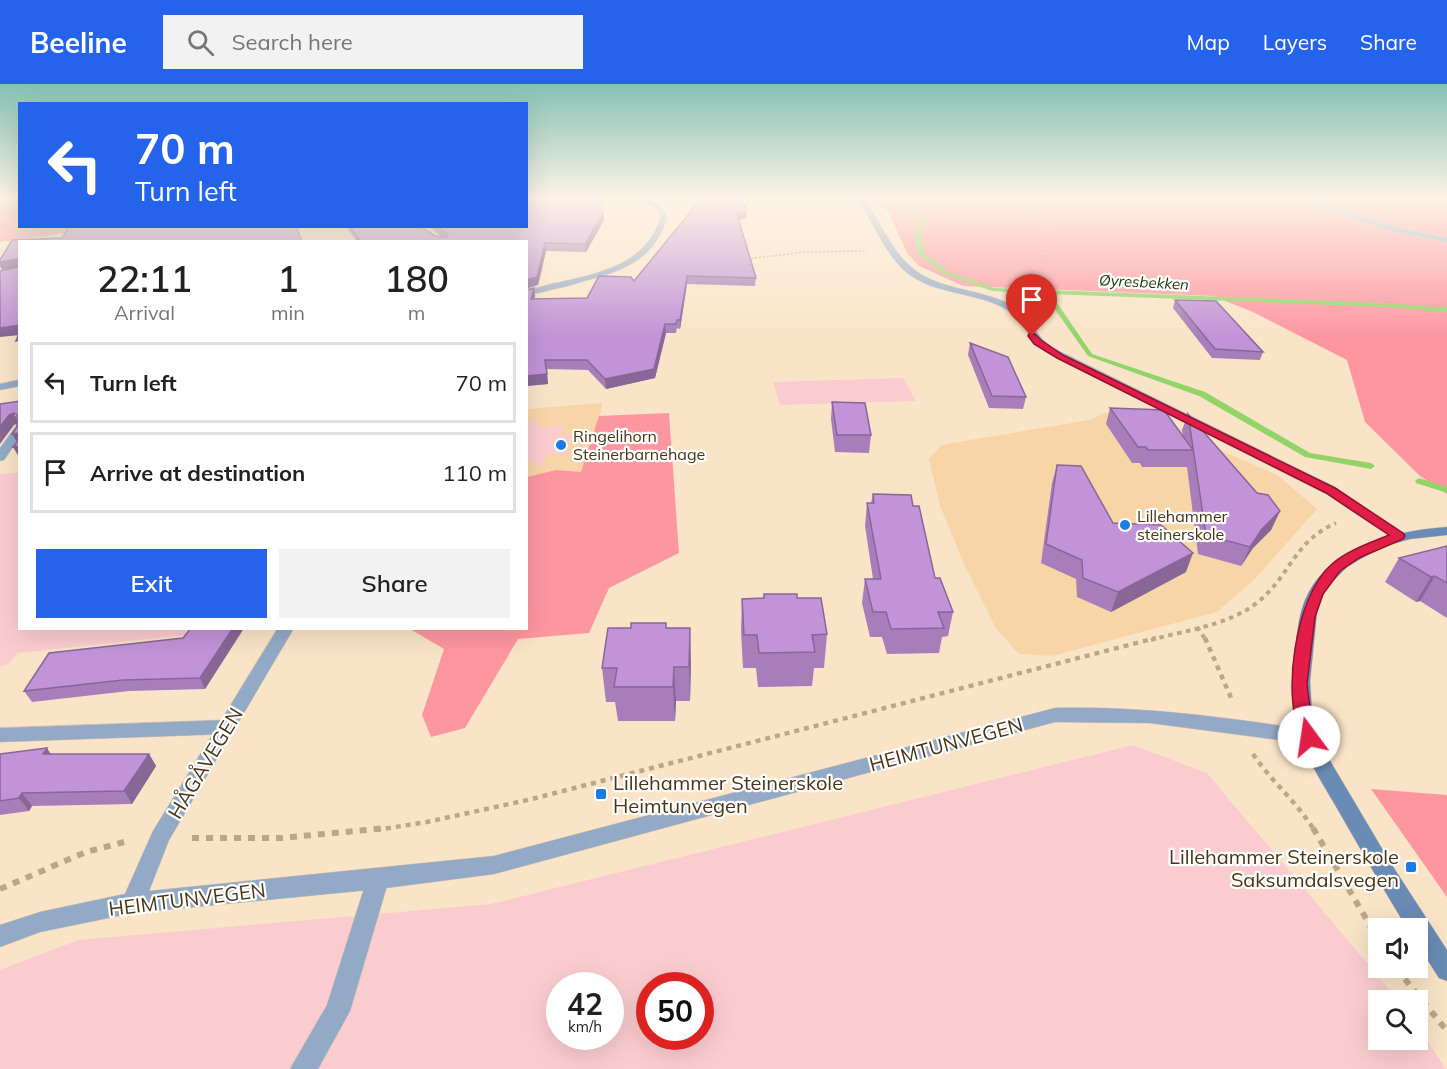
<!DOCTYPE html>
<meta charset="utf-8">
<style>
:root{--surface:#fff;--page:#f2f2f2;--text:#202124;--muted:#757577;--line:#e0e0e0;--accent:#2563eb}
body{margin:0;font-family:Mulish,sans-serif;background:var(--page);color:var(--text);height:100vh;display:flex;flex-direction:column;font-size:22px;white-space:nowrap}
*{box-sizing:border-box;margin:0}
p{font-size:20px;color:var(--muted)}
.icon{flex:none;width:33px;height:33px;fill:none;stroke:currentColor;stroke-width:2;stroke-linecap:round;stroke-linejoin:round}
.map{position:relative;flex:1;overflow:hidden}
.details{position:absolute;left:18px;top:156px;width:510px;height:390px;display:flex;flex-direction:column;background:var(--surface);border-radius:0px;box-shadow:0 6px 24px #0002}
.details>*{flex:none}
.guide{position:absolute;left:18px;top:18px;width:510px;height:126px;border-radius:0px;box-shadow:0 6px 24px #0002;background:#2563eb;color:#fff;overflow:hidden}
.tools{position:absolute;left:1368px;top:834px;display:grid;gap:12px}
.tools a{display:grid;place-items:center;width:60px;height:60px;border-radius:0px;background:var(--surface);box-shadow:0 6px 24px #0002;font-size:30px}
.speed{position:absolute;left:546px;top:888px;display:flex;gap:12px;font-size:30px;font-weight:700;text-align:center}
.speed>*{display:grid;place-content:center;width:78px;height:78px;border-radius:50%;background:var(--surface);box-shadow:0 6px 24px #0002;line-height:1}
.speed small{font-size:15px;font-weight:400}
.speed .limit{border:9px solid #d22;background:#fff;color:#111}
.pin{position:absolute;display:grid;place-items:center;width:51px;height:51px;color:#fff;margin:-62px -26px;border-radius:50% 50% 50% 0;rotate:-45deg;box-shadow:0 0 6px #0007}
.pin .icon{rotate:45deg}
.me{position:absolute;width:66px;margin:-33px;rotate:346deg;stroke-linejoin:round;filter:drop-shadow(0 0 4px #0008)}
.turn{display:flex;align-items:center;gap:21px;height:126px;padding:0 18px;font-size:27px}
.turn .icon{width:78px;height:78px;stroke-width:2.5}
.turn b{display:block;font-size:42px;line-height:51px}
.eta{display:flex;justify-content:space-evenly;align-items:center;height:102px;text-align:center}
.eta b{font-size:36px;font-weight:600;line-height:42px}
.primary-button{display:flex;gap:12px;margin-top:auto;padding:12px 18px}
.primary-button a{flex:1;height:69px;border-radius:0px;background:var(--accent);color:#fff;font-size:24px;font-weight:600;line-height:69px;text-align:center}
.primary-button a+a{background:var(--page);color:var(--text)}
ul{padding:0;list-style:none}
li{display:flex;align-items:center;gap:18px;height:81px;margin:0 12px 9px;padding:0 6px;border:3px solid var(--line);border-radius:0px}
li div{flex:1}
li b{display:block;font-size:22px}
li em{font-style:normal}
header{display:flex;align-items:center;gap:36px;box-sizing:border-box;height:84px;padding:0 30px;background:var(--accent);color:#fff}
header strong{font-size:28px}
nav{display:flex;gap:33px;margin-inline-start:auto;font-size:21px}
.search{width:420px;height:54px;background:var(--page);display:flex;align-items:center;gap:15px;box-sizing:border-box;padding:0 21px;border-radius:0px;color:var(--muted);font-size:22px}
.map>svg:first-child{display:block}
.built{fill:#f8d5a7}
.green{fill:#facccf;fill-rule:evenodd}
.forest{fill:#fe96a0}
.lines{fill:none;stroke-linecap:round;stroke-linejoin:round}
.stream{fill:#92d468;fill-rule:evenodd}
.lane-casing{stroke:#d7c1a4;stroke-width:1}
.street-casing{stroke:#d7c1a4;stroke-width:1}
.secondary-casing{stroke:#d7c1a4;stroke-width:1}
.path-far4{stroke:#bca689;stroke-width:1.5;stroke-dasharray:2 2;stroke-linecap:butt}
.path-far3{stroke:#bca689;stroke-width:2;stroke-dasharray:3 3;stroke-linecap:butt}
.path-far2{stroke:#bca689;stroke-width:4;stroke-dasharray:4.5 4.5;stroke-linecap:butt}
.path-far1{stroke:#bca689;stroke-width:4.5;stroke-dasharray:5 5;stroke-linecap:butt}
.path{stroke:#bca689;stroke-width:6;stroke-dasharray:7 7;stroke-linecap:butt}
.lane{fill:#93aac7;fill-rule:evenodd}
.street{fill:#93aac7;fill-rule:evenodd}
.secondary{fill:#698bb5;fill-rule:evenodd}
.wall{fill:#a77eba}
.shaded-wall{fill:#886797}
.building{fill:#c293d8;stroke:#886797;stroke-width:1.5}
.route{fill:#e11d48;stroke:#92132f;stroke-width:1.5}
.poi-dot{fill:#197de5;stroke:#fff;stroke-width:2}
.labels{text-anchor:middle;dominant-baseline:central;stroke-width:4.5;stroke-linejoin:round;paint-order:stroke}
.far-water-label{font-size:15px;font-style:italic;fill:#1c3509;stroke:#fff}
.poi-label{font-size:16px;fill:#493415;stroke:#fff;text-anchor:start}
.near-street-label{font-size:20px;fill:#493415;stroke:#fff}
.near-poi-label{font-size:20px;fill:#493415;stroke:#fff;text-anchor:start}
</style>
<header>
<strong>Beeline</strong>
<div class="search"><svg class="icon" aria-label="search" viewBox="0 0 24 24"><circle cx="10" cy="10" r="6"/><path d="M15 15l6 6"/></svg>Search here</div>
<nav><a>Map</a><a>Layers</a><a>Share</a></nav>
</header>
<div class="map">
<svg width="1447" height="985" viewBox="0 0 1447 985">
<rect width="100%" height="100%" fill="#fae4c8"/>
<path class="built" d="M602,319L591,397L527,450V325Z
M1105,329H1151L1213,363L1277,391L1317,425L1255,495L1217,528L1052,572L1019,570L995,543L964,480L940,422L929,375L941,361L1089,336Z"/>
<path class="green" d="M903,294L916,317L780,321L773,298Z
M534,336L542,344L564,341L561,349L578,354L562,361L570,370H546L541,382L527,376V341Z
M19,389L20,544L193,545L188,551L18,569L8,580L0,582V390Z
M1133,661L1207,689L1398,916H1378V956H1418V943L1446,985H0V886L78,856L491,820ZM560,902H610V952H560ZM650,902H700V952H650Z"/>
<path class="forest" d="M0,115H19L20,142L86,143L67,149L0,158Z
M869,115H1447V410L1420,392L1365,338L1347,276L1253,228L1213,212L963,202L919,182L907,169L888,127Z
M669,329L679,469L609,504L589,549L518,555L465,644L431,653L422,631L444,565L410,545L526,544L527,393L556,386L581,388L599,332Z
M1371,705L1447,711V813Z"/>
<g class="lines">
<path class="stream" d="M891,115H897L925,134L921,153L924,169L946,187L995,204L1385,219L1447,224V228L1385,223L1051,210L1092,270L1205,308L1310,369L1371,379L1375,382L1371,385L1305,373L1199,312L1088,272L1044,210L992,207L942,189L918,170L915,153L920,134Z
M1419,394L1447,403V409L1416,399L1415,397Z"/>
<g class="lane-casing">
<path id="lane" d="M639,115C653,115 661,121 667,133C655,175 624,187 584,197C574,200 562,205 552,204V200C598,189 644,183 661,133L656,124Z
M1298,115H1308L1396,143L1447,154V158L1391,147Z
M19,296L20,302L0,306V300Z
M20,341V353L4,376L0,377V364L16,342Z
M227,636L234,638L236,643L234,648L227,650L0,658V644Z
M378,785L386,788L389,795L350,927L318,985H290L327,921L367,795L370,788Z"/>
</g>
<g class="street-casing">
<path id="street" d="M856,115H863L869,122C882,142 892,166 910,182C940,209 984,203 1016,224C1032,234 1035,253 1053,264L1335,403L1406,452L1404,455H1394L1325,409L1046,268C1028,257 1025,237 1009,227C978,207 935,212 906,188C884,169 874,138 856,115Z
M555,199L558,200V204L526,212V207Z
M278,544H294L169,756L149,807L494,772L1055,624C1141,622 1224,633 1309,646L1316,648L1318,653L1316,658L1309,660L1150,639L1055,638L494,790L378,805L133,829L40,848L0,863V841L40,828L125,810L153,747Z"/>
</g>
<g class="secondary-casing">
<path id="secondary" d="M1447,443V451L1410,455L1379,464L1347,483L1334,496L1324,509L1317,528L1310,597L1312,629L1326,670L1390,778L1447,866V897L1439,894L1418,861V844H1407C1383,805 1361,766 1338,726C1326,705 1312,684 1303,661C1291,630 1291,599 1295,567C1297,552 1298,536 1303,522C1323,463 1393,447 1447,443Z"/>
</g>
<path class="path-far4" d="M1016,115L1054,143L1040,183L1029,191
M1405,115L1447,126
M0,125L20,118
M747,175L805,168L865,167"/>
<path class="path-far3" d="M1014,201L1031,189"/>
<path class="path-far2" d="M1197,543L1206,556
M1151,556C1186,546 1231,541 1259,517C1291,491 1293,458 1336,439"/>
<path class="path-far1" d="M1205,554L1232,616
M1253,670C1271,697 1297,718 1314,746
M376,746L427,738L532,715L1156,554"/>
<path class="path" d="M1313,744L1378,855
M192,754H281L387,744
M0,805L86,768L128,757
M1396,884L1447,947"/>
<use href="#lane" class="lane"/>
<use href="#street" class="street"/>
<use href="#secondary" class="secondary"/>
</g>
<path class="wall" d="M701,115L746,134L739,136L756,194L755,202L687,200L680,245L677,244L676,249H666L655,294L606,305L588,286L547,285L548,300L526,302V206L534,204L535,212L534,215L587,214L634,197Z
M603,129L604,136L586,168L546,167L538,201L526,158H357L346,142H420L435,152L442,153L428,142H526Z
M1175,216L1263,268L1260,276L1212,274L1173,224Z
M970,259L1026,313L1023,325L989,324L968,271Z
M832,318L871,351L869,369L835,368L831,335Z
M1110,324L1183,353L1182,346L1188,330L1257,409L1280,427L1271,446L1253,464L1241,482L1198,470L1187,383H1142L1140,379H1132L1106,340Z
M1057,381L1113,439L1186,488L1111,528L1077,513L1076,495L1041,479L1052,399Z
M873,410L913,422L935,494L953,528L948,552L942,553L939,569L887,570L882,553H870L862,519L865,495H873L865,442L867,419H871Z
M1447,462V534L1420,517L1416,518L1385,498L1399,474Z
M764,510L797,514L827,550L824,584H814L812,602L758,603L756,584H743L741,547L742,515L763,514Z
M666,539V544L691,577L690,617H676L675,637H618L615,618H606L602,584L631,544Z
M191,544H244L205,605L129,607L32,618L24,607L183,554Z
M0,670H149L156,682L132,720L32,722L29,727L0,731Z"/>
<path class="shaded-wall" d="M746,127V134L737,137V130Z
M603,129L604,136L586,168L585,160Z
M545,159L546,167L538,201L526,205V196Z
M18,175L20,183L2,186L0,182V178Z
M687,192V200L680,245V236Z
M534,204L535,212L532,223L531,215Z
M665,240L666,249L655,294L606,305L605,295Z
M20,241V251L0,253V244Z
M545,276L548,300L526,302V292Z
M14,329L19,339L14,341L0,360V343L9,331Z
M20,349V360H18L12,350Z
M20,362V373H19L13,363Z
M1280,427L1271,446L1253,464L1241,482L1250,463L1262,445Z
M1193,469L1186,488L1111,528L1118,508Z
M1435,492L1420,517L1416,518L1431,493Z
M233,544H244L205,605L200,594Z
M690,544L691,577L690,617L689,583Z
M674,583L676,617L675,637L673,603Z
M47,664L55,677L43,670Z
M149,670L156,682L132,720L124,707Z
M22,709L32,722L29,727L19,714Z"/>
<path class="building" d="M526,115H597L603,129L585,160L545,159L537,193L526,196V158H361L350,142H420L435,152L446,153L448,150L437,142H526Z
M701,115H742L746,127L737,130L756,194L687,192L680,236H677L676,240H665L654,285L605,295L587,276H545L547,290L526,292V206L534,204L531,215L587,214L599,192L631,193L634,197Z
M69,142H296L302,158H20V241L0,244V187L18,183V175L0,178V176L12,156L62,154Z
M1175,216L1216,217L1263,268L1215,265Z
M20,247V256L16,257Z
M970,259L1008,273L1026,313L992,312Z
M20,317V349L12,350L17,343V331L14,329L9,331L0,343V320Z
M832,318L865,319L871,351H837Z
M1110,324L1164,326L1193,366H1148L1146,363H1138Z
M1188,330L1257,409L1268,411L1280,427L1262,445L1250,463L1206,451Z
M20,354V362L13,363Z
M1057,381L1081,382L1113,439L1161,441L1193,469L1118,508L1083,494L1082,476L1046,460Z
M873,410L911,411L913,422H919L935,494H940L953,528H938L944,544L891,545L886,528H873L865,495H881L867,419H874Z
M1447,462V499L1435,492L1431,493L1399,474Z
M764,510H797V514H821L827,550L812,551L815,568L759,569L757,551H744L742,515L764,514Z
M631,539H666V544H690L689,583H674L673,603H614L617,584H602L608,544H631Z
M191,544H233L200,594L123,596L24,607L49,569L183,554Z
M47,664L43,670H149L124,707L22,709L19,714L0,717V670Z"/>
<linearGradient id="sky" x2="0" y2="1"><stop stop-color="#85c1b5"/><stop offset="0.45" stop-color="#fdf3e6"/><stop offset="1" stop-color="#fdf3e6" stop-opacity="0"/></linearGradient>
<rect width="1447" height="253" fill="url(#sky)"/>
<path class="route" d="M1029,250H1035L1041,256L1063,271L1335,404L1403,449L1405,452L1403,455L1359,474L1340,487L1323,510L1315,533L1307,600L1310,624L1318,653L1315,657L1309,659L1303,657C1280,616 1295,511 1332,480C1348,466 1370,459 1389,451L1326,409L1057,274L1034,260L1028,252Z"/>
<g class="poi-dot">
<circle cx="561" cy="361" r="6"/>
<circle cx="1125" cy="441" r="6"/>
<rect x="595" y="704" width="12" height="12" rx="3"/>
<rect x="1405" y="777" width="12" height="12" rx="3"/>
</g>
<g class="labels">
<g class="far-water-label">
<text transform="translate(1144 198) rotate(3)">Øyresbekken</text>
</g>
<g class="poi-label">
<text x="573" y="352">Ringelihorn<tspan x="573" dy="18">Steinerbarnehage</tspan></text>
<text x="1137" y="432">Lillehammer<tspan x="1137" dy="18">steinerskole</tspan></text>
</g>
<g class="near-street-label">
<text transform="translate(946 660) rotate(-15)">HEIMTUNVEGEN</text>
<text transform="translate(205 679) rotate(-59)">HÅGÅVEGEN</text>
<text transform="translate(187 815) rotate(-7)">HEIMTUNVEGEN</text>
</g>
<g class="near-poi-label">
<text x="613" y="698">Lillehammer Steinerskole<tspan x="613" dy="23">Heimtunvegen</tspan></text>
<text x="1399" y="772" text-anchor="end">Lillehammer Steinerskole<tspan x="1399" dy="23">Saksumdalsvegen</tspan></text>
</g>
</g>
</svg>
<div class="tools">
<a><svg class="icon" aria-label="sound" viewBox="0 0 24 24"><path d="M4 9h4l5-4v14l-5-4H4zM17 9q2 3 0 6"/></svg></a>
<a><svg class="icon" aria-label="search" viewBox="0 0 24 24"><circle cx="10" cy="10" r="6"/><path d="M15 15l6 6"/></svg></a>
</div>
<div class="speed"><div>42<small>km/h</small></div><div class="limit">50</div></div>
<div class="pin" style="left:1032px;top:252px;background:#d93025"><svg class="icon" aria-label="arrive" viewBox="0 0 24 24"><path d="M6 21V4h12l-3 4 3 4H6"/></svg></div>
<svg class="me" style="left:1309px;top:653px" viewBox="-20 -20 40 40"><circle r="19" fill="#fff"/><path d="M0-13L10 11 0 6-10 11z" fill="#e11d48"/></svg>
<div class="guide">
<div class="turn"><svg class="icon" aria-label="left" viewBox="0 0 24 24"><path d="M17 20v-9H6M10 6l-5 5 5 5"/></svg><div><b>70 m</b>Turn left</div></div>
</div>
<section class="details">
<div class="eta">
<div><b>22:11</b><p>Arrival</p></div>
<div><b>1</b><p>min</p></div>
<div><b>180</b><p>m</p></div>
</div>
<ul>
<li><svg class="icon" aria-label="left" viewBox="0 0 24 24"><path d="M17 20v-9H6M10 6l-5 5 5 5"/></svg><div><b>Turn left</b></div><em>70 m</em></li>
<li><svg class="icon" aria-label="arrive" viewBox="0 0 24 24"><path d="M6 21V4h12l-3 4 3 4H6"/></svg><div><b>Arrive at destination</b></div><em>110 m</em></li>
</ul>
<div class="primary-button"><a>Exit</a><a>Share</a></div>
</section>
</div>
